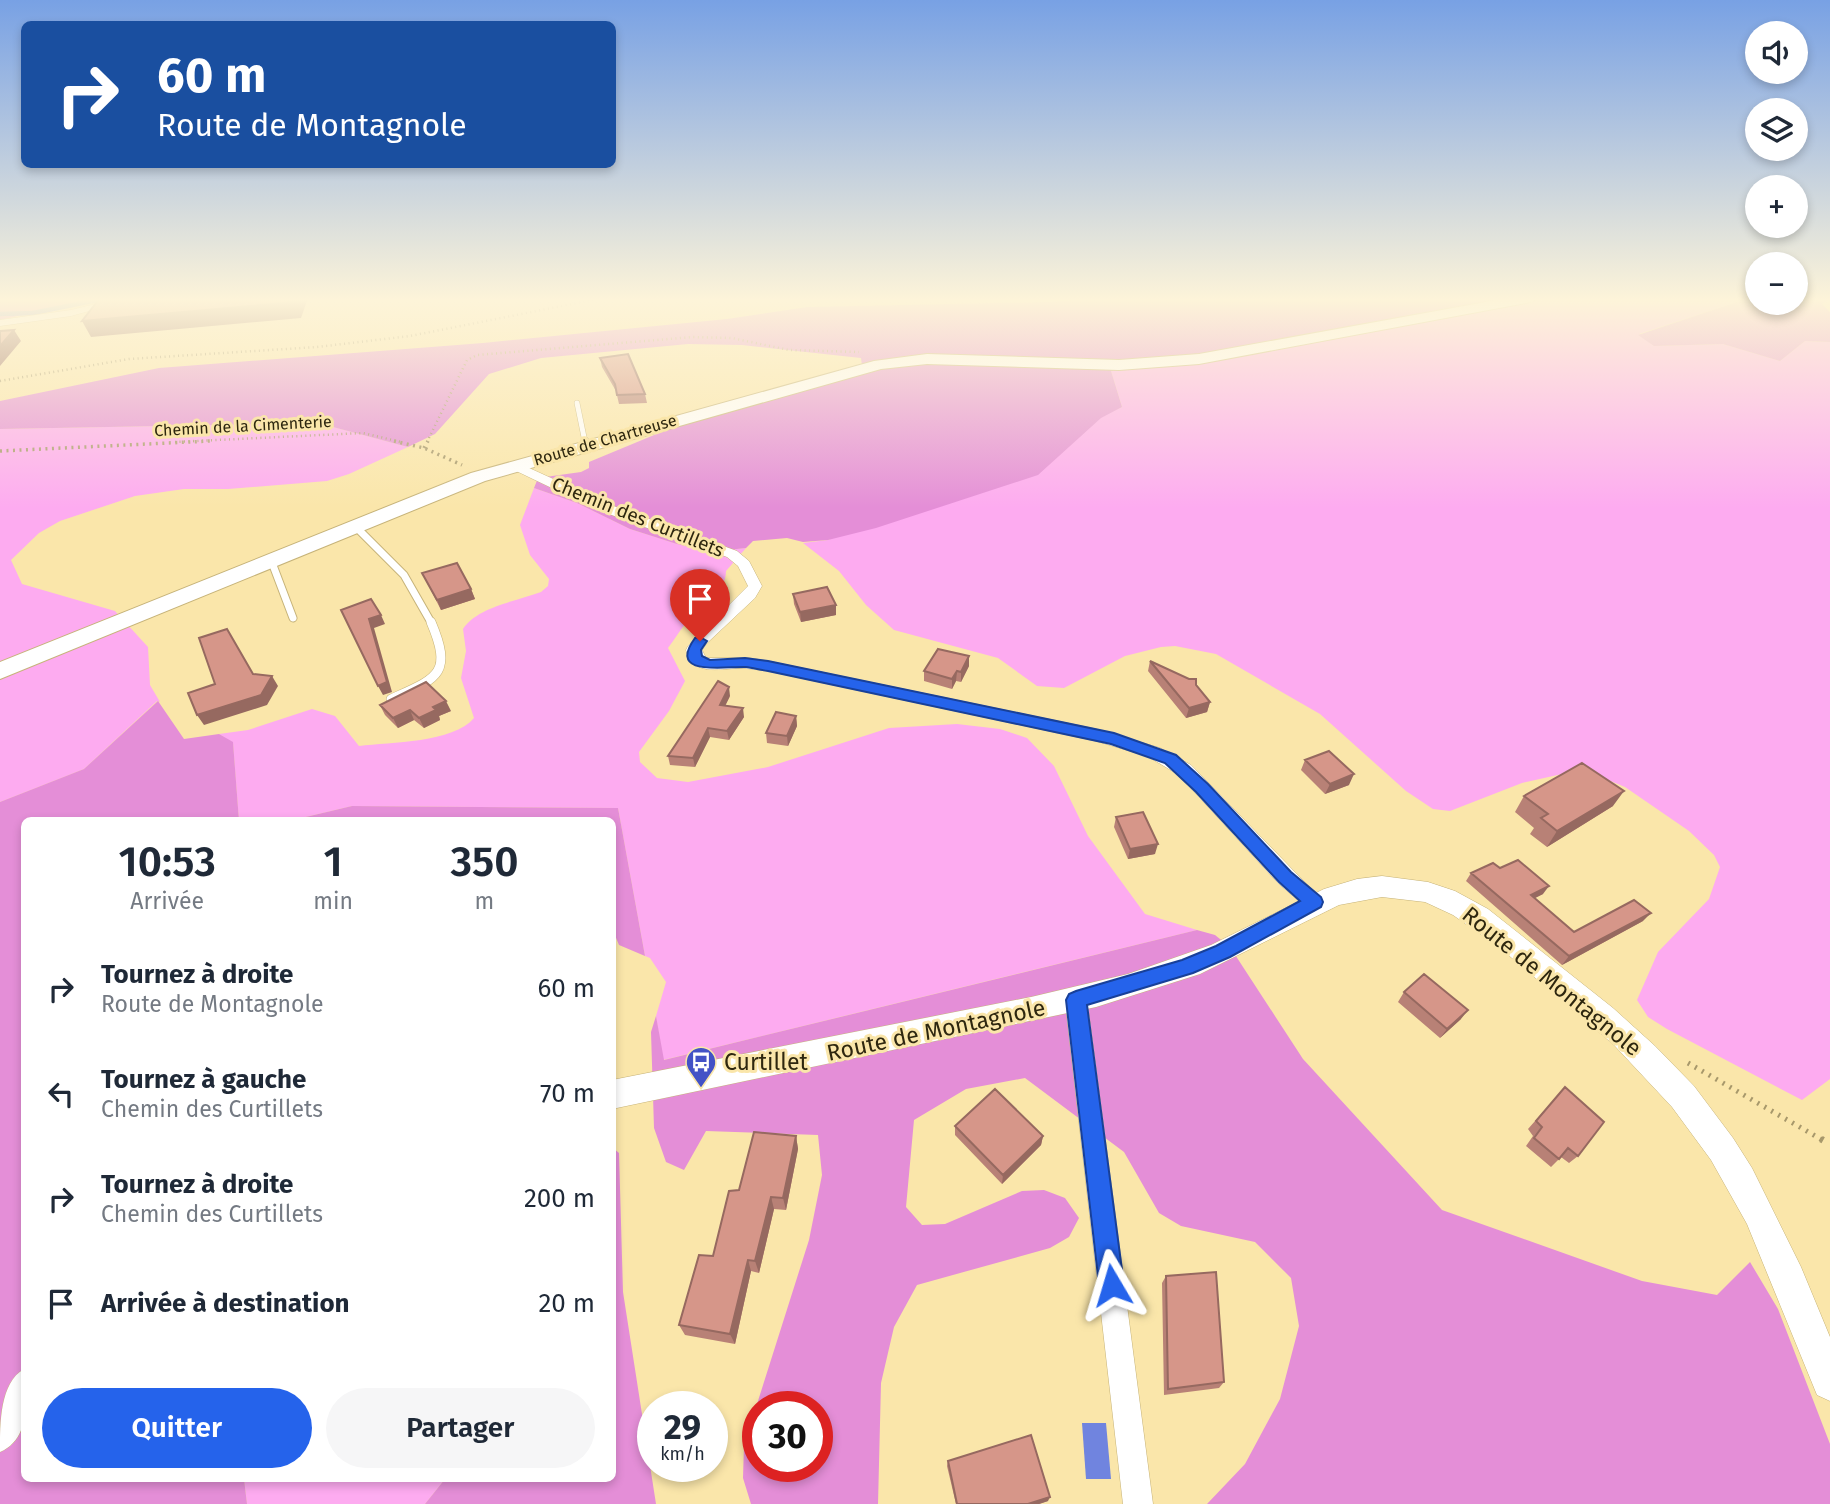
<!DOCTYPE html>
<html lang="fr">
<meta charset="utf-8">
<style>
:root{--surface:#fff;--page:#f6f6f7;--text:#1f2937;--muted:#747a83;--accent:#2563eb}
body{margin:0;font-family:"Fira Sans",sans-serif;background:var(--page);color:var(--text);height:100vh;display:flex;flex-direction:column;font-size:26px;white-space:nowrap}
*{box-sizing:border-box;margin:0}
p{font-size:23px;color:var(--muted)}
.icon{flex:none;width:38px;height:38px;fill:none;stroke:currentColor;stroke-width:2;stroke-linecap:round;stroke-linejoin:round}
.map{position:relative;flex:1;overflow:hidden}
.side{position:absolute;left:21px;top:817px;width:595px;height:665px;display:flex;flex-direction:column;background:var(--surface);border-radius:10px;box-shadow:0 4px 10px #0003}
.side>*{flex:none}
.hud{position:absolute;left:21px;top:21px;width:595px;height:147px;border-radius:10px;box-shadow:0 4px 10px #0003;background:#1a4fa0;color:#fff;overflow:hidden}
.tools{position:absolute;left:1745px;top:21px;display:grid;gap:14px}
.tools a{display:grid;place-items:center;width:63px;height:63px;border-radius:50%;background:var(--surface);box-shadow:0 4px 10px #0003;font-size:35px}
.speed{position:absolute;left:637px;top:1391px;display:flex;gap:14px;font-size:35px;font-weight:700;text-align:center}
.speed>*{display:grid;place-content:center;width:91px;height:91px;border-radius:50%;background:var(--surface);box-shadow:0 4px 10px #0003;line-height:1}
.speed small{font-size:18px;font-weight:400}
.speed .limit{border:10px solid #d22;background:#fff;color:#111}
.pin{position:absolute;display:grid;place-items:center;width:60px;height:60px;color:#fff;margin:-72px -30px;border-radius:50% 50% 50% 0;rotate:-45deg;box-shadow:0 0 7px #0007}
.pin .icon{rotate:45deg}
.me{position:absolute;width:77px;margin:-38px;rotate:353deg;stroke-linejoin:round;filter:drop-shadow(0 0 5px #0008)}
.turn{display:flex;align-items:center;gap:24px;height:147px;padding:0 21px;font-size:32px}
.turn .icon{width:91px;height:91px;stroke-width:2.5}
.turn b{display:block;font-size:49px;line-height:60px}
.eta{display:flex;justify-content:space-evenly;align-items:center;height:119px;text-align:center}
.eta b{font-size:42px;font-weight:600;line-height:49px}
.cta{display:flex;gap:14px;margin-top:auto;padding:14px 21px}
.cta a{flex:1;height:80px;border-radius:42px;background:var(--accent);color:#fff;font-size:28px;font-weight:600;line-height:80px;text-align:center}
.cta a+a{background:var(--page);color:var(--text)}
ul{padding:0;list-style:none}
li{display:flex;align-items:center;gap:21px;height:105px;padding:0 21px}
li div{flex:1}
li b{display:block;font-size:26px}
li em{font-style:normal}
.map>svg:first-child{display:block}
.green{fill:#fdabf0}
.forest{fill:#e48ed7;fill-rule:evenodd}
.water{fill:#7084df}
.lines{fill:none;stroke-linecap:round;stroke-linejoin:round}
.stream{stroke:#7084df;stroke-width:4.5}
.service-far2-casing{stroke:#c6b379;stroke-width:6}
.service-far1-casing{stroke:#c6b379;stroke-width:9}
.service-casing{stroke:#c6b379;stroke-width:10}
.minor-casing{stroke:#c6b379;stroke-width:1}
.tertiary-casing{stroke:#c6b379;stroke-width:1}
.secondary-casing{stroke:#c6b379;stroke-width:2}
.path-far3{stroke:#a7986b;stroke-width:2.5;stroke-dasharray:1 3.5;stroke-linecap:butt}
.path-far2{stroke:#a7986b;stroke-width:3.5;stroke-dasharray:2 4.5;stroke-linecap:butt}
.path-far1{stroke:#a7986b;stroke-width:5;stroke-dasharray:2 6;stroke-linecap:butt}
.path{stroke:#a7986b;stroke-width:7;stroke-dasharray:2.5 8;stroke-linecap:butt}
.service-far2{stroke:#fff;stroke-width:5}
.service-far1{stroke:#fff;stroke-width:7}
.service{stroke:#fff;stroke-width:9}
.minor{fill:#fff;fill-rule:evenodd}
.tertiary{fill:#fff;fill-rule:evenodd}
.secondary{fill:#fff;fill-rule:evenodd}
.wall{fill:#b88176}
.shaded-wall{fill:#966960}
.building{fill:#d69689;stroke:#966960;stroke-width:2}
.route{fill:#2563eb;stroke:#184099;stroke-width:2}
.labels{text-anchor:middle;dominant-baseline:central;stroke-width:6;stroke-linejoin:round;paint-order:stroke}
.far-street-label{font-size:16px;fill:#2e270f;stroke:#fae6aa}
.street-label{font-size:19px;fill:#2e270f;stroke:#fae6aa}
.near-street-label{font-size:23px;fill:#2e270f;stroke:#fae6aa}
.near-poi-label{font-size:23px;fill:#2e270f;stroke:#fae6aa;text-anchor:start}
</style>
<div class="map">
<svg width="1830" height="1504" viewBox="0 0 1830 1504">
<rect width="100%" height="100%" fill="#fae6aa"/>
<path class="green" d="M1549,298H1749L1639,334L1654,346L1723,344L1780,361L1805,341L1830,342V1079L1802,1100L1667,1029L1648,1017L1637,1000L1658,952L1709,899L1720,867L1714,855L1689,831L1625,787L1591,773L1562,774L1522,783L1450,811L1433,809L1406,791L1320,714L1216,654L1175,646L1161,647L1125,656L1064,688L1037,686L998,658L894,630L866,605L839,571L803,543L828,540L1122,407L1111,371Z
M318,423L408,447L349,474L327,481L228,489H184L135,496L60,521L39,533L11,560L22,584L115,611L148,647L150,685L160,702L157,701L84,769L0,802V429Z
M534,488L577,503L630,529L677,544L708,552L746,548L726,571C726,594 698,608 685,624C679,632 674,640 668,648L685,681L669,711L639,752L640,762L657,778L688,782L768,767L889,728L957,724L1000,729L1027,738L1054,766L1088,836L1145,914L1197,930L663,1060L656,1016L666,982L650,958L645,956L618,808L352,806L289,821H239L233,743L219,734L248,730L312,709L335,716L359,746C391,742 453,743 474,718L461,678L466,651L463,629C477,607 517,601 541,592L548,586L549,579L530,555L520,525Z
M244,1479H445L425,1504H247Z"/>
<path class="forest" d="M0,298H97L0,320Z
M1116,298H1549L1111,371L1122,407L1101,418L1038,475L876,528L828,540L803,542L787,538L753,541L746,548L709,552L677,544L630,529L577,503L534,488L538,478L581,472L589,468V462L671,428L863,373L861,358L742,345L688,344L541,358L489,374L435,434L408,447L318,423L0,429V401L159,368L483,343L727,319L807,307L1047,302Z
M1749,298H1757V303H1796V298H1830L1822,304L1830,312V342L1805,341L1780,361L1723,344L1654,346L1638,335Z
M158,701L184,739L219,734L233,742L239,821H24V1479H244L247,1504H0V802L84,769Z
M352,806L618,808L645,956L619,945L612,928V821H289Z
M1197,930L1215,935L1230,947L1303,1059L1442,1210L1642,1281L1717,1295L1750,1262L1778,1309L1830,1444V1504H1207L1245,1464L1280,1399L1299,1326L1291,1278L1255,1242L1181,1226L1159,1213L1124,1152L1025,1078L966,1089L914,1120L906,1207L922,1225L945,1224L1022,1191L1044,1190L1065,1198L1079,1218L1069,1237L1050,1248L917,1285L894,1327L881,1383L878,1504H751L743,1478L744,1445L809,1240L822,1175L818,1135L706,1131L684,1170L666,1162L654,1128L651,1032L656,1016L664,1060ZM758,1407H817V1466H758Z
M613,1148L619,1153L623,1292L656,1504H425L445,1479H612Z"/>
<path class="water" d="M1082,1423H1106L1111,1479H1086Z"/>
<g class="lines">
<path class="stream" d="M0,314L33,313L107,298"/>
<g class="service-far2-casing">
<path id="service-far2" d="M577,403L585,442"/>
</g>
<g class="service-far1-casing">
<path id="service-far1" d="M585,441L586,445
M355,526L404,575L432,624
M271,560L293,618"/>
</g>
<g class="service-casing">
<path id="service" d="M391,699C438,678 453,674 431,622"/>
</g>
<g class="minor-casing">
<path id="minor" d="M120,298H136L71,316L0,326V320L71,310Z
M516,462L608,504L737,551L749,561L762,586L755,598L706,644L702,650L706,658H749L768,661L1096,729L1160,748L1191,765L1324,902L1321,908L1314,910L1307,908L1278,883L1179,775L1147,756L1096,741L768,671C758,670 749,668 739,668C718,669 693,676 686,650L688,646L748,586L738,566L727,557L598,510L512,469V463Z
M1076,990L1084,993L1087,1000L1153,1504H1123L1065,1000L1068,993Z"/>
</g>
<g class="tertiary-casing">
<path id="tertiary" d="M1382,876L1428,882L1455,891L1488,909L1613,1008L1655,1046L1694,1086L1733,1138L1752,1168L1801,1267L1830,1337V1401L1817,1395L1747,1224L1711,1160L1672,1107L1614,1045L1499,947L1453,915L1425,902L1382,897L1339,905L1200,974L1096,1007L612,1109V1080L1031,997L1128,974L1211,945L1324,889L1357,879Z
M24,1369C27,1398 31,1439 0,1452C0,1422 0,1383 24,1369Z"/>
</g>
<g class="secondary-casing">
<path id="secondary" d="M1508,298H1538L1531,302L1199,364L1119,370L927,364L881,369L485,481L0,679V662L471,473L874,361L927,354L1119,360L1199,354Z"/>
</g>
<path class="path-far3" d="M0,381L129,359L317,347L410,336L602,298
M175,442L363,433L401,442
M427,442L467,360L477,355L692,337L732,338L789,350L859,352"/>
<path class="path-far2" d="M394,441L424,448L462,465
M424,448L428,441
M0,451L210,441"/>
<path class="path-far1" d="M1688,1063L1824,1141"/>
<path class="path" d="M1821,1139L1830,1144"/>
<use href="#service-far2" class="service-far2"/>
<use href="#service-far1" class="service-far1"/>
<use href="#service" class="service"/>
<use href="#minor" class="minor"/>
<use href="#tertiary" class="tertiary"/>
<use href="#secondary" class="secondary"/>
</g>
<path class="wall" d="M600,358L645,394L647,403L619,404L616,391L602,367Z
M422,573L471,589L475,599L441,610Z
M793,594L836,605V615L801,622L794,604Z
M969,656V666L961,682L956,681L952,689L924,681V671Z
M1150,661L1196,685L1210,702L1207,712L1186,718L1148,671Z
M730,696L725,706L744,717L729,740L710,737L695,767L670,765L668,756Z
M380,705L451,711L439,716L440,720L424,728L414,720L398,728L385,715Z
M796,716L797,726L788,746L767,743L766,733Z
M1305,760L1349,785L1325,794L1301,770Z
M1524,796L1613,806L1547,847L1530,834L1534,828L1515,812Z
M1116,817L1155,854L1128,859L1114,827Z
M1471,873L1543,894L1535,898L1574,932L1643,921L1562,965L1466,881Z
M1404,992L1461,1019L1440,1038L1398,1002Z
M1565,1087L1578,1156L1569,1163L1561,1157L1551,1167L1526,1146L1533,1136L1528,1129Z
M955,1126L1043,1136L1041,1145L1002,1184L955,1135Z
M796,1136L798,1149L786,1210L774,1209L759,1273L751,1271L735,1344L685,1335L679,1325L713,1256L739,1190Z
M1166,1276L1224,1382L1219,1388L1164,1395L1162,1283Z
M948,1461L1048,1501L1039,1504H956L947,1466Z"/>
<path class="shaded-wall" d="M296,298H308L301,318L91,337L82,321Z
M14,330L21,341L0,366V346Z
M471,589L475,599L441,610L437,600Z
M836,605V615L801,622L800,612Z
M381,615L385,624L374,628L392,692L383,695L378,686L369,619Z
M969,656V666L961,682V672Z
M957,671L956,681L952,689V679Z
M272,676L278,686L267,705L204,725L197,715Z
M729,687L730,696L721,714L720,705Z
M446,701L451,711L439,716L440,720L424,728L419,718L433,707Z
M1210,702L1207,712L1186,718L1189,708Z
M743,708L744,717L729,740L727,731Z
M410,710L414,720L398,728L393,718Z
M796,716L797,726L788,746L787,736Z
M708,728L710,737L695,767L693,758Z
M1354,774L1349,785L1325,794L1330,784Z
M1624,791L1613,806L1547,847L1557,831Z
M1158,844L1155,854L1128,859L1130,849Z
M1549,886L1543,894L1525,903L1531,895Z
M1651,913L1643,921L1562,965L1569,956Z
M1468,1010L1461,1019L1440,1038L1447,1029Z
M796,1136L798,1149L786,1210L783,1198Z
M1043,1136L1041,1145L1002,1184L1003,1175Z
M771,1197L774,1209L759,1273L755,1261Z
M748,1260L751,1271L735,1344L730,1334Z
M1050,1497L1048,1501L1039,1504H1028Z"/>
<path class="building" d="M100,298H296L294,302L82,321Z
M14,330L0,346V331Z
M628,354L645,394L617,395L615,384L600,358Z
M457,563L471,589L437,600L422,573Z
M827,587L836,605L800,612L793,594Z
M371,599L381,615L369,619L387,682L378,686L341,610Z
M227,629L253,674L272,676L261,695L197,715L188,693L215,684L199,638Z
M938,649L969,656L961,672L957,671L952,679L924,671Z
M1150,661L1189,679H1196V685L1210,702L1189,708Z
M718,681L729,687L720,705L743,708L727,731L708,728L693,758L668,756Z
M426,682L446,701L433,707L436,710L419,718L410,710L393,718L380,705Z
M776,712L796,716L787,736L766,733Z
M1329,751L1354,774L1330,784L1305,760Z
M1582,763L1624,791L1557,831L1541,818L1548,814L1524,796Z
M1143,812L1158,844L1130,849L1116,817Z
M1518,860L1549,886L1531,895L1574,932L1634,900L1651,913L1569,956L1471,873L1493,863L1500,868Z
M1424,974L1468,1010L1447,1029L1404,992Z
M1565,1087L1604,1122L1578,1156L1568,1148L1559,1159L1534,1138L1542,1127L1536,1121Z
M995,1089L1043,1136L1003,1175L955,1126Z
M754,1132L796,1136L783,1198L771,1197L755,1261L748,1260L730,1334L679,1325L699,1255L713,1256L729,1191L739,1190Z
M1216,1272L1224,1382L1168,1389L1166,1276Z
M1031,1435L1050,1497L1028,1504H957L948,1461Z"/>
<linearGradient id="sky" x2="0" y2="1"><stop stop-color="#78a1e4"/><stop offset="0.59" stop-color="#fdf4d9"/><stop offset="1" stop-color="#fdf4d9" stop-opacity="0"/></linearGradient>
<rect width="1830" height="508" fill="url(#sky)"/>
<path class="route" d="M700,637L707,641L701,650L702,656L710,660L745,658L768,661L1114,733L1176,755L1208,784L1291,872L1321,897L1323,902L1321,907L1230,957L1193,973L1087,1005L1124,1285L1120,1293L1112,1297L1103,1293L1099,1285L1066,1000L1069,994L1076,991L1182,960L1216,946L1300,901L1279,882L1196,792L1165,763L1111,744L768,671C761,670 753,668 746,667C727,666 666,678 695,638Z"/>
<defs>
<g id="bus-pin" transform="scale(1.575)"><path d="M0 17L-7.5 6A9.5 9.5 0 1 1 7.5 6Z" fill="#4352c6" stroke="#fae6aa"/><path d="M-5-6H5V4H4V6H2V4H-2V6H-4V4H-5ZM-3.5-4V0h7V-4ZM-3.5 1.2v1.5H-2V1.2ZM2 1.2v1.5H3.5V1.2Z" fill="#fff"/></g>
</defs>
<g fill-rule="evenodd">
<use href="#bus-pin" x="701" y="1062"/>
</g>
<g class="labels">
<g class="far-street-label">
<text transform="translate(243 426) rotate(-3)">Chemin de la Cimenterie</text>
<text transform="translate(605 440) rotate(-16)">Route de Chartreuse</text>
</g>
<g class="street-label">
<text transform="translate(638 517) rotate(22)">Chemin des Curtillets</text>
</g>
<g class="near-street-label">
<text transform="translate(1552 981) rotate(39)">Route de Montagnole</text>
<text transform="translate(936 1030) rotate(-12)">Route de Montagnole</text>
</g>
<g class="near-poi-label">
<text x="724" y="1062">Curtillet</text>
</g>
</g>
</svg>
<div class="tools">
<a><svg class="icon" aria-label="sound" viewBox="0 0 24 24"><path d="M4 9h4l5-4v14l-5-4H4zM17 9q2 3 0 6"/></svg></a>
<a><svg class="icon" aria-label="layers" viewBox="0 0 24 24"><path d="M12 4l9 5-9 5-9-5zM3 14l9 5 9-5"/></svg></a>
<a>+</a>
<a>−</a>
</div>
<div class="speed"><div>29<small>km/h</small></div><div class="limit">30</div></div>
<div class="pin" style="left:700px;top:641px;background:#d93025"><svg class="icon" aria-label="arrive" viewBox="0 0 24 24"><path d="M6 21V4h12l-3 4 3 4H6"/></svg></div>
<svg class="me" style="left:1112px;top:1285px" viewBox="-20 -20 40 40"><path d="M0-17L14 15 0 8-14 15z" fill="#2563eb" stroke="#fff" stroke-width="4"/></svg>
<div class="hud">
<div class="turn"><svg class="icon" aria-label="right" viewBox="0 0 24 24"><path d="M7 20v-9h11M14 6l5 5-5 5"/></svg><div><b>60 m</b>Route de Montagnole</div></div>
</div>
<section class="side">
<div class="eta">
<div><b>10:53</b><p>Arrivée</p></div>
<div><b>1</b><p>min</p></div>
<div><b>350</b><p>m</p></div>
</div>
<ul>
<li><svg class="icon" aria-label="right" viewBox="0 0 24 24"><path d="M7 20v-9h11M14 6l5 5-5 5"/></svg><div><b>Tournez à droite</b><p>Route de Montagnole</p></div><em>60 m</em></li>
<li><svg class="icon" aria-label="left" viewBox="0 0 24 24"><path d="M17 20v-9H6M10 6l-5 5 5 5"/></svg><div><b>Tournez à gauche</b><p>Chemin des Curtillets</p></div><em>70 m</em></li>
<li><svg class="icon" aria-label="right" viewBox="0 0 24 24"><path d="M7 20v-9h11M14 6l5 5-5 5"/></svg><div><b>Tournez à droite</b><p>Chemin des Curtillets</p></div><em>200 m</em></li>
<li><svg class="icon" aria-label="arrive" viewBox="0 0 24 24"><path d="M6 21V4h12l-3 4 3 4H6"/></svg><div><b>Arrivée à destination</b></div><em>20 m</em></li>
</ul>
<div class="cta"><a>Quitter</a><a>Partager</a></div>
</section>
</div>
